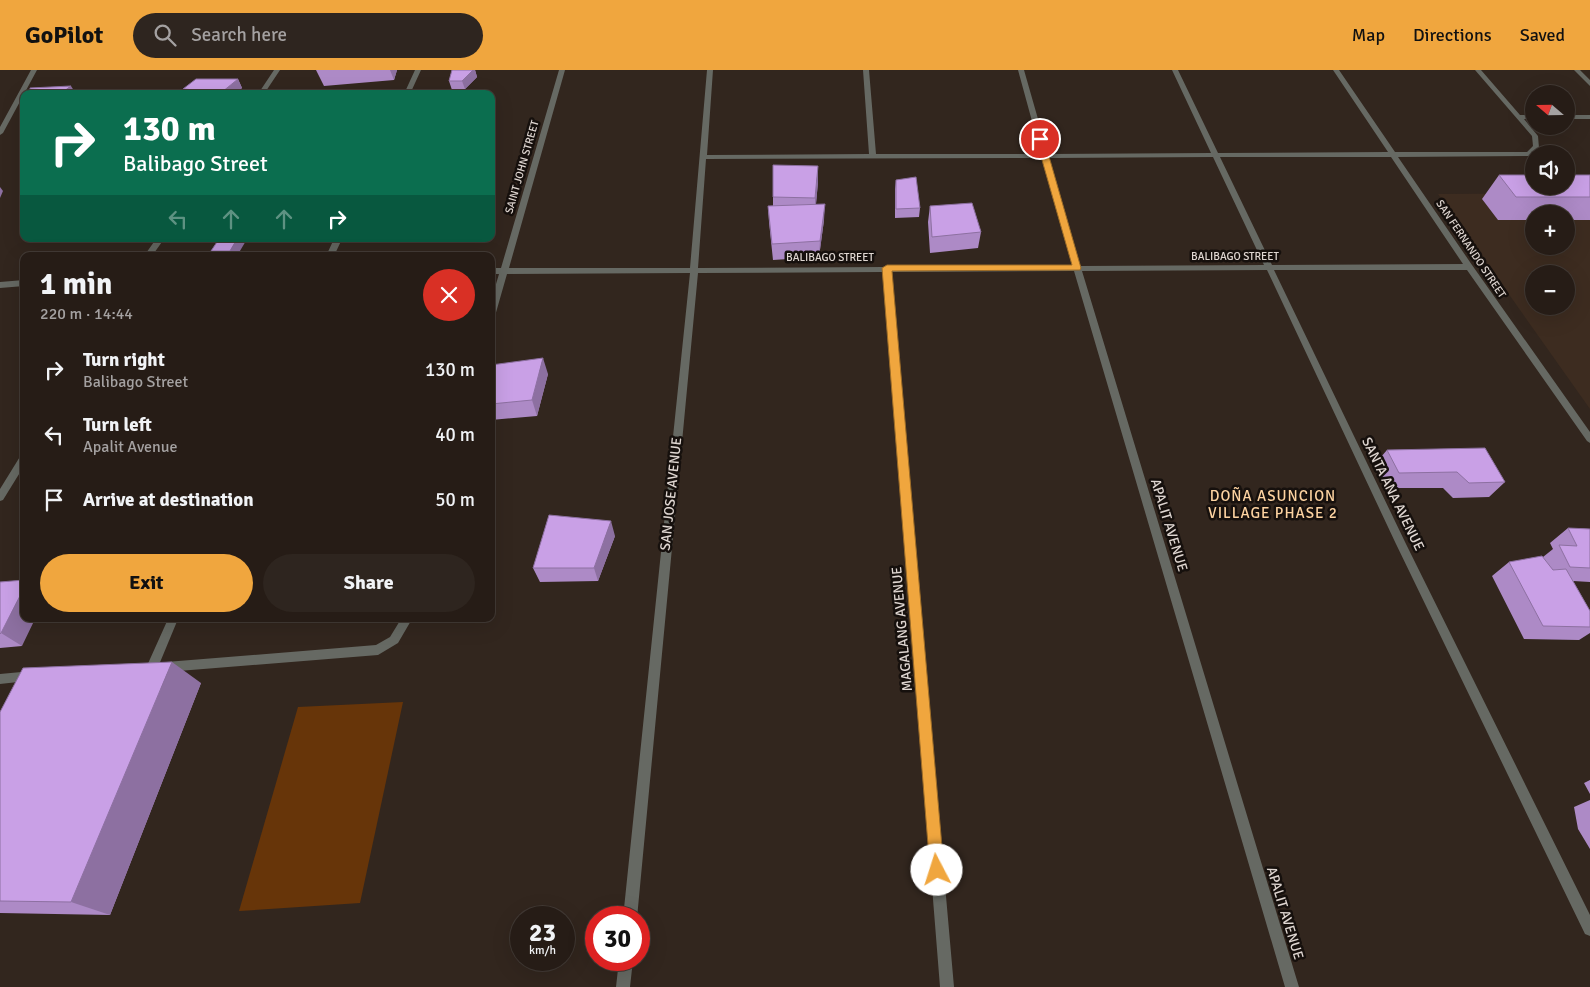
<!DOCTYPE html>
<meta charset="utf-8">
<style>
:root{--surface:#261c16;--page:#2e251f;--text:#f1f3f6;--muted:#a4a1a1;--line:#423a35;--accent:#f0a63e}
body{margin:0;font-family:Signika,sans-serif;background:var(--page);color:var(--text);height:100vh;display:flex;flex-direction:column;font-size:19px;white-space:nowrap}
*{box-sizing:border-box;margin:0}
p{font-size:16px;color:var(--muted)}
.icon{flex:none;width:28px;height:28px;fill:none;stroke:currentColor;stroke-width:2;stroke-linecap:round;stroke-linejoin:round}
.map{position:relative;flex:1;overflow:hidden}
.side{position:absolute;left:20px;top:182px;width:475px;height:370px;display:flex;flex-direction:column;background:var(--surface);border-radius:10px;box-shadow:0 5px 20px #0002,0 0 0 1px var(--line)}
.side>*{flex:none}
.top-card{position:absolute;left:20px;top:20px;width:475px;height:152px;border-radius:10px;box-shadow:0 5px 20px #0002,0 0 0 1px var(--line);background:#0b6e4f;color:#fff;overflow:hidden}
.needle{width:32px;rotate:290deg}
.controls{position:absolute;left:1525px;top:15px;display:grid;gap:10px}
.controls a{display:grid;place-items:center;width:50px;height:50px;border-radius:50%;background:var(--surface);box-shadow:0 5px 20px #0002,0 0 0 1px var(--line);font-size:25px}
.speed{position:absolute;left:510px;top:836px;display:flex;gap:10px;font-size:25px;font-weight:700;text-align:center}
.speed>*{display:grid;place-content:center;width:65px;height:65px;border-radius:50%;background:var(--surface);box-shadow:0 5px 20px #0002,0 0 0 1px var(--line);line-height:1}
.speed small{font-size:12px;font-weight:400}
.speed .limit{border:8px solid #d22;background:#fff;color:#111}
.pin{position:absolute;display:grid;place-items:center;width:42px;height:42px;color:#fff;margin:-21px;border:2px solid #fff;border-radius:50%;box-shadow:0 1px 5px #0007}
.me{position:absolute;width:55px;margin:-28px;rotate:355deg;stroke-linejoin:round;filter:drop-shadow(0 0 4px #0008)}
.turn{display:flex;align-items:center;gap:18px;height:105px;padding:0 20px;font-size:22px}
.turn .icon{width:65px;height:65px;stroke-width:2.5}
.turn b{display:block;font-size:35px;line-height:42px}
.lanes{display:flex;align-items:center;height:48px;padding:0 20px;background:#0003;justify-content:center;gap:25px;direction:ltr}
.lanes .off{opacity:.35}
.round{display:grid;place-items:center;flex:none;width:52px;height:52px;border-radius:26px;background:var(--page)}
.head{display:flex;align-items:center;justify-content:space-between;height:85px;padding:0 20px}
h1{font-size:30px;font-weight:700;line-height:38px}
.action{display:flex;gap:10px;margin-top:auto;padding:10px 20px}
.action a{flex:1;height:58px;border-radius:30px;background:var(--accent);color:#111;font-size:20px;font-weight:700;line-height:58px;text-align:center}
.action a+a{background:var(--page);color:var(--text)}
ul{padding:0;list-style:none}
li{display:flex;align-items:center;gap:15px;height:65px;padding:0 20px}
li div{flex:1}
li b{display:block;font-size:19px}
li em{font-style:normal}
header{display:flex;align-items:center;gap:30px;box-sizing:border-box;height:70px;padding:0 25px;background:var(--accent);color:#111}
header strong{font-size:24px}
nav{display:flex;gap:28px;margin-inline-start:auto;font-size:18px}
.search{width:350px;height:45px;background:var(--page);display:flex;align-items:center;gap:12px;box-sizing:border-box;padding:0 18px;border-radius:28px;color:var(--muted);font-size:19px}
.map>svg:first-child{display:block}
.built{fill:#3d2c20;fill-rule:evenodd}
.green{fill:#673509}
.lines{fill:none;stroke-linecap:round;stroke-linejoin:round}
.street{fill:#666963;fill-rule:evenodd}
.wall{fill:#ad8ac6}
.shaded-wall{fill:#8d70a1}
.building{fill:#c9a0e6;stroke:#8d70a1}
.route{fill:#f0a63e;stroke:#9c6c28}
.labels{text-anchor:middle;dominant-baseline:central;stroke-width:5;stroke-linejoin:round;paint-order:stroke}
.far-street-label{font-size:11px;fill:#e0d7d2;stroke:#16100d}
.street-label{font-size:14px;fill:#e0d7d2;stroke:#16100d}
.neighbourhood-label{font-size:15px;letter-spacing:1px;fill:#fdd3a1;stroke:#16100d}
</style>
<header>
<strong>GoPilot</strong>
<div class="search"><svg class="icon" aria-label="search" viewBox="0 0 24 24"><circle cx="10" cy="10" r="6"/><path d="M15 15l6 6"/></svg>Search here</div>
<nav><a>Map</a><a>Directions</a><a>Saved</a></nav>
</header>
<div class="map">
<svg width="1590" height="917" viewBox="0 0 1590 917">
<rect width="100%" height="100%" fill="#32261e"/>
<path class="built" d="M1590,123V339L1438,124ZM1534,144H1566V176H1534ZM1534,204H1566V236H1534Z"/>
<path class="green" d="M403,632L360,833L239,841L298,637Z"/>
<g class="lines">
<path class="street" d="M31,0H37L3,63L0,65V57Z
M274,0H280L264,24H258Z
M415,0H421L410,24H404Z
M559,0H565L509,198H690L707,0H713L707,85L869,84L863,0H869L876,84H1041L1018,0H1024L1048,84L1211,83L1172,0H1178L1218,83L1388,82L1333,0H1339L1395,82H1527L1533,76L1532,66L1475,0H1481L1520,45H1534V49H1524L1538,66L1539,78L1529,86L1398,87L1472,195L1590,362V373L1587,371L1467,200H1274L1406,474L1590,845V866L1585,864L1396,474L1267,200L1082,201L1299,917H1285L1074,201L891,202L954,917H940L883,202L698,203L637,848H623L690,203L507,204L495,246L491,249V231L499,204H491V198H501ZM1213,87L1264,195L1080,196L1049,88ZM1220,87H1391L1463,194L1272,195ZM1042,88L1073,196L890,197L887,195L884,197L698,198L706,89Z
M1574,0H1580L1590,10V16Z
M1566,45H1590V49H1566Z
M156,169H164L152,186H144Z
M334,169H342L334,186H326Z
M24,210V216L0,218V212Z
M24,384V396L3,430L0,431V419L21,385Z
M168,549H178L156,602L152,603L148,602L146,598Z
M401,549H412L398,573L378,585L166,602L162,601L160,597L162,593L166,592L376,575L390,567Z
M32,601L36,602L38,606L36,610L0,614V604Z
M619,890H633L630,917H616Z"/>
</g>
<path class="wall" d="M316,0H397L394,10L324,16Z
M452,0H475L477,7L465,19L452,20L449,11Z
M238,9L242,18L234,24H186L183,19Z
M773,95L818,112L816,134L824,150L819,187L773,190L769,152L768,136H773Z
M1499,105H1590V150H1566V144H1534V150H1498L1482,129Z
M896,110L920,138L919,147L895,148V119Z
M930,136L981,162L978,178L930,183L928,152Z
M219,169L237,186H215L211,181Z
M491,295L548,304L537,346L491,350Z
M1387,380L1505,412L1489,427L1453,428L1443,418H1386L1374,395Z
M1568,458L1590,459V512L1573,511L1590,541V563L1579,570L1524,569L1492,506L1509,492L1543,487L1553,479L1550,473Z
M615,466L598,511L540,512L533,498Z
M0,512L22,576L0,578Z
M201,613L110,845L0,843V642Z
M1590,710V724L1584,713Z
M1590,730V779L1578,759L1574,737Z"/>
<path class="shaded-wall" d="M390,0H397L394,10Z
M473,0H475L477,7L465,19L462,11Z
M238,9L242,18L234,24H223L222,22Z
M71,16L76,24H60Z
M818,96V112L815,144V128Z
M0,117L3,121L0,128Z
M825,134L824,150L819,187L820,171Z
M237,169H247L237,186H233L230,181Z
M543,288L548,304L537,346L532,330Z
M611,451L615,466L598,511L594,498Z
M24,518V549H35L22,576L1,563Z
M172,592L201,613L110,845L71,832Z"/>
<path class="building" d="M452,0H473L462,11H449Z
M196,9H238L222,22L183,19Z
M71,16L60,24H30V18Z
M773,95L818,96L815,128L773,127Z
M1499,105H1534V116H1566V105H1590V127H1516Z
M916,107L920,138L896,139V110Z
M972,133L981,162L932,167L930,136Z
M825,134L820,171L772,174L768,136Z
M219,169H237L230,181H211Z
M543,288L532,330L491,334V295Z
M1485,378L1505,412L1469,413L1457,402L1399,403L1387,380Z
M549,445L611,451L594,498H533Z
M1568,458L1590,459V498L1570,497L1559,475L1577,476Z
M1542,486L1553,500L1566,499L1590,541V557L1543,556L1509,492Z
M24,510V518L1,563L0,564V512Z
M172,592L71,832L0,831V642L23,598Z"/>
<path class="route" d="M1037,67L1044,69L1081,198L1080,200L892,201L944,800L942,806L937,808L932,806L930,800L882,198L887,195H1072L1036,69Z"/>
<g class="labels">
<g class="far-street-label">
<text transform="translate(522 97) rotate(-74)">SAINT JOHN STREET</text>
<text transform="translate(1471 179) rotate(56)">SAN FERNANDO STREET</text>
<text x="1235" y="186">BALIBAGO STREET</text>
<text x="830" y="187">BALIBAGO STREET</text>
</g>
<g class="street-label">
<text transform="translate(671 424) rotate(-84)">SAN JOSE AVENUE</text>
<text transform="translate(1393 424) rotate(64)">SANTA ANA AVENUE</text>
<text transform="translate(1169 455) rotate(73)">APALIT AVENUE</text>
<text transform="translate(902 559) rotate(-95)">MAGALANG AVENUE</text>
<text transform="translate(1285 843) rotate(73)">APALIT AVENUE</text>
</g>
<g class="neighbourhood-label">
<text x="1273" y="426">DOÑA ASUNCION<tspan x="1273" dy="17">VILLAGE PHASE 2</tspan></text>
</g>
</g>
</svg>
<div class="controls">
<a><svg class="needle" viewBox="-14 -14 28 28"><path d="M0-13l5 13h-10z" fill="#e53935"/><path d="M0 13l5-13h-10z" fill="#a4a1a1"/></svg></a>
<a><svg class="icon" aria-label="sound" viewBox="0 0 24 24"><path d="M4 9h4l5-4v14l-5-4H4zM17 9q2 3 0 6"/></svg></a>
<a>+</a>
<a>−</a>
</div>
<div class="speed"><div>23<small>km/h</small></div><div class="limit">30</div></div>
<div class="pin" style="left:1040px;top:69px;background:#d93025"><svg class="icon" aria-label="arrive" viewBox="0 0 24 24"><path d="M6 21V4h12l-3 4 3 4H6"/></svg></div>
<svg class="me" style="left:937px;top:800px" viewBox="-20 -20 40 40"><circle r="19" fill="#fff"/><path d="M0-13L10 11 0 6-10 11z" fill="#f0a63e"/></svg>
<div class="top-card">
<div class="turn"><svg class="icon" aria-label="right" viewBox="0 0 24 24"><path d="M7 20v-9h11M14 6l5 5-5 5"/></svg><div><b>130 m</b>Balibago Street</div></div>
<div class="lanes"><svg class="icon off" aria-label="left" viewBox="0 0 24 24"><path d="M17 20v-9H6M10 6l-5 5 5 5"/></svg><svg class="icon off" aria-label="ahead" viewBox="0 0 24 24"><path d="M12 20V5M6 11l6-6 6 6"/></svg><svg class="icon off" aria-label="ahead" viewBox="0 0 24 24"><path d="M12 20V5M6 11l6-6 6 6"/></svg><svg class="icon" aria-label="right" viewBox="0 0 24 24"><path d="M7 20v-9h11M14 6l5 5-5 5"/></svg></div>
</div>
<section class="side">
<div class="head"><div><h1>1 min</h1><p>220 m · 14:44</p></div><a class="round" style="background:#d93025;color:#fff"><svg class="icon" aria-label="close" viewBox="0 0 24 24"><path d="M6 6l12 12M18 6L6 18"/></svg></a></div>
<ul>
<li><svg class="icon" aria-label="right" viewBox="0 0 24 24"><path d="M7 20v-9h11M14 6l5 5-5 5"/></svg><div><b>Turn right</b><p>Balibago Street</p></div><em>130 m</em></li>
<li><svg class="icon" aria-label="left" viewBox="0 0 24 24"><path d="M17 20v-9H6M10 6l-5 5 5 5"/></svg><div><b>Turn left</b><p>Apalit Avenue</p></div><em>40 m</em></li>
<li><svg class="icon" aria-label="arrive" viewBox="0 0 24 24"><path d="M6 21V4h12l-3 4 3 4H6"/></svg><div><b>Arrive at destination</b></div><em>50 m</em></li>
</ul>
<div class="action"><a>Exit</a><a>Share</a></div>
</section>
</div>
